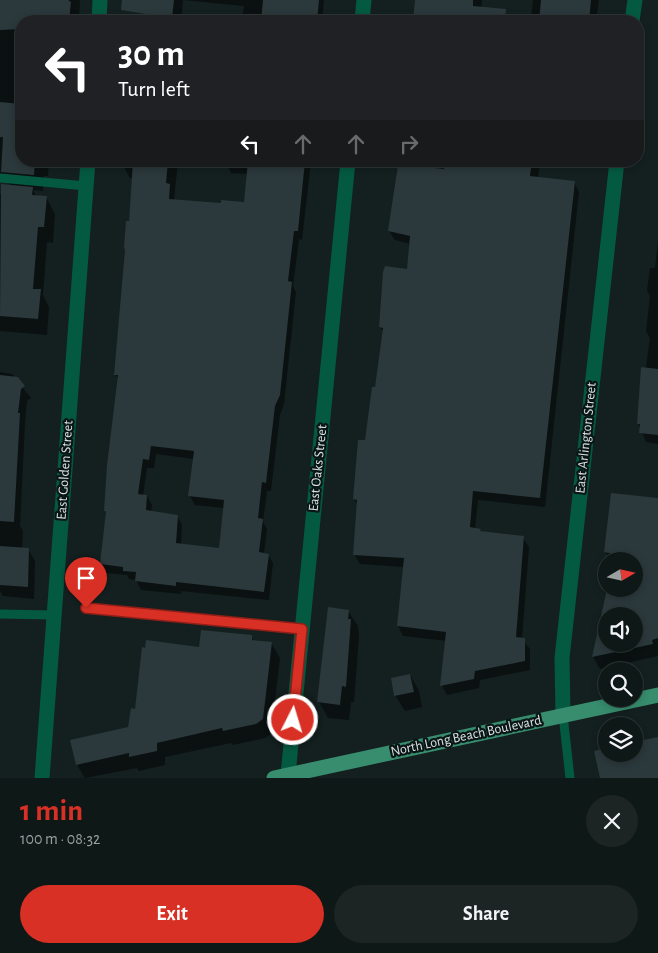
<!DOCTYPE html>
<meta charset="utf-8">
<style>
:root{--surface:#0e1817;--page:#1c2524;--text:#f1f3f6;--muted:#9ba0a1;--line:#2e3736;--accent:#d93025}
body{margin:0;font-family:"Alegreya Sans",sans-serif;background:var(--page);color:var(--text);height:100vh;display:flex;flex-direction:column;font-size:19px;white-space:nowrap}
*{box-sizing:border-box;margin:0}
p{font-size:16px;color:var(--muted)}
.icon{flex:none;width:28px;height:28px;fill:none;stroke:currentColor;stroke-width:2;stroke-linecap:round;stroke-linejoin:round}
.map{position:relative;height:778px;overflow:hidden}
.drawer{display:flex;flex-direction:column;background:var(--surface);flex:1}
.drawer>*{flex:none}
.hud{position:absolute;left:15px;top:15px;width:629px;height:152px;border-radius:20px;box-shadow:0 2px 8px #0003,0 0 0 1px var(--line);background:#202124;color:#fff;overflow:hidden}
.needle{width:32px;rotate:81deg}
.buttons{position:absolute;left:598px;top:552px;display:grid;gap:10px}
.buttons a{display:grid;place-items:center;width:45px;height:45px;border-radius:50%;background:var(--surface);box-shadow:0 2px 8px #0003,0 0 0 1px var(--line);font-size:25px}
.pin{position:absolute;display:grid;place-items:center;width:42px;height:42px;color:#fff;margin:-51px -21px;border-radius:50% 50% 50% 0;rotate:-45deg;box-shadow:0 0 5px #0007}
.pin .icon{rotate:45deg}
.me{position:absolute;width:55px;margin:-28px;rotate:5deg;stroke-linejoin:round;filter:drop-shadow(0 0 4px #0008)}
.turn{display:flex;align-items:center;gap:18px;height:105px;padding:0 20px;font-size:22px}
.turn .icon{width:65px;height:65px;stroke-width:2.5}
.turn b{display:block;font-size:35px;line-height:42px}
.lanes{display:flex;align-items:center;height:48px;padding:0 20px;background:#0003;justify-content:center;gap:25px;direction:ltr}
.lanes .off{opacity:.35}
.round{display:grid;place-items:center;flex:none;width:52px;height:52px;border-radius:26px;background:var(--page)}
.headline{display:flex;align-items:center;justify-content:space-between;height:85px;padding:0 20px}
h1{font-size:30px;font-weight:700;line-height:38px;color:var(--accent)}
.button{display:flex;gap:10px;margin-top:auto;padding:10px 20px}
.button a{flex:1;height:58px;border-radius:30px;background:var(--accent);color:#fff;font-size:20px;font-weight:700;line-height:58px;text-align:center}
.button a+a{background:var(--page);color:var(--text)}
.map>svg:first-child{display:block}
.shadow{fill:#0007;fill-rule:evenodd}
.building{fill:#2b383c;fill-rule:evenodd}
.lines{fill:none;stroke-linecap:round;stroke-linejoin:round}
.service{stroke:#045a41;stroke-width:9}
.minor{stroke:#045a41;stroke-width:15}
.primary{stroke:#378d6d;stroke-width:15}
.route-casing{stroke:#8d1f18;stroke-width:12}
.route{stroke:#d93025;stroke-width:9}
.labels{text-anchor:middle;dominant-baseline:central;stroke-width:4.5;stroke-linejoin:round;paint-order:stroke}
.street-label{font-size:14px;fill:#dbe3e3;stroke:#0a1616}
</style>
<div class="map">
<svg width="658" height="778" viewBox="0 0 658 778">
<rect width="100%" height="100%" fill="#13201f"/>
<path class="shadow" d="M0,0H80L79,21H21V161H49L48,176H44L43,191L33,190L37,197H46L55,214L53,243L47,242L43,295L49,307L47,335L0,331V194L11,187L4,174H0Z
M155,0H324L322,21H242L244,6L183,0L181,21H152Z
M416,0H482L481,11L531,17L533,0H599L596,21H414Z
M126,161H178L174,200L222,205L245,204L248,174L231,173L227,165L180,161H311L302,240L299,239L293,286L296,292L284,404L280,415L271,491H267L263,522L267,529L264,554L268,555L273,563L269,600L181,591V594L141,590L136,580L129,579L127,575L106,573L101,564L119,380L115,374L133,178H130L125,169ZM156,454L194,459L190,496L195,505L224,508L220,549L181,545L182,525L177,516L151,512L152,505L147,496H143L147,468H154Z
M398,161H540L538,178L574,182L579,192L545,507L478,500L475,529L480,530L482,533L523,538L529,547L522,639L530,649V670L480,680L479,688L447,695L442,686L447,641L403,636L398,626L404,567L360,564L354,554L358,505L354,499L377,388L384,333L380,327L408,270L410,244L395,240L389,231Z
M658,241V444L646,442L638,423L650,338L646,331L650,296L647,291L650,268H655Z
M0,372L12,374L31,398L27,401L25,423L20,526L23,531L22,549H28L35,561L34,599L3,596L0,591Z
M658,500V656L600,669L593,657L608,589H634V561H611L605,551ZM606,616H634V644H606Z
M348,611L358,626L359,636L354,702H351L349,720L328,718L319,702Z
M251,637L254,641L271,643L280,658L271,734L265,738L233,745L231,743L165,757V765L139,771L137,768L85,778L77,765L72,741L129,728L137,710L201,649Z
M410,675L419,691L422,707L405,711L395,695Z"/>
<path class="building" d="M0,0H68L71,2L69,21H21V29L0,30Z
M122,0H174L172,18L169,21H151L152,15L121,10Z
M263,0H319L317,21H261Z
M415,0H473V6L506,9L505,21H413Z
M541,0H591L589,21H539Z
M0,102L21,104V161H35L34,175L1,172L3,137H0Z
M133,161H168L166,183L170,184L169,199L221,203V200L244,202L248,161H305L298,231H294L288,281L292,282L280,395L275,406L266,483L262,482L258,518L263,519L259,552L269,554L264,592L176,582V586L135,581L136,572L123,571V567L100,564L106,511H104L107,465L118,375H114L125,250L124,247L126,221H129ZM151,446L194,451L188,496L224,500L219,548L176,543L178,515L146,510L147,495L138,494L143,459L149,460Z
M445,161H532L530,176L575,181L540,498L473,491L470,527L481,529L480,531L524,536L516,637L525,638V661L475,671L474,679L440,686L446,632L397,626L404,558L353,555L357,500L353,499L358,440H365L372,387H375L383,328L379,327L383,272L385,266L407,269L410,236L388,231L398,164L444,169Z
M1,184L33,187L32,195L47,196L44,227H38L33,289H41L38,319L0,316Z
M641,367L658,369V435L639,433L640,424H637Z
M0,375L18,377L25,386L21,389L18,413H20L14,522L0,521Z
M611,493L658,498V638L652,640L653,644L592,657L607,589H634V561H613L614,554L604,552ZM606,616H634V644H606Z
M0,546L29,548L28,587L0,585Z
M328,607L349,610L348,619H351L346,687L342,686L340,705L317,702Z
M201,630L252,635V640L272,642L263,719L256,724L223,731L222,728L157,743V751L129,757V753L76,765L70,740L128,727L131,708L135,709L142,647L145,648L146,640L199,647Z
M410,674L414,692L394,696L391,678Z
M658,737V778H600L594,751L606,748V754H634V742Z"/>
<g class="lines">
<path class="service" d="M0,178L86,186
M86,608L302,629
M0,614L54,615
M563,715L570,778"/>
<path class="minor" d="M99,21L100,0
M362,21L364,0
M632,21L635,0
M563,715L562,658L617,161
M288,775L348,161
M42,778L88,161"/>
<path class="primary" d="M274,778L658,695"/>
</g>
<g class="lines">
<g class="route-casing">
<path id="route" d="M86,608L302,629L293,720"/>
</g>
<use href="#route" class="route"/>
</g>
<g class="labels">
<g class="street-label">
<text transform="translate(586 438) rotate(-84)">East Arlington Street</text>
<text transform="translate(318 468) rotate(-84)">East Oaks Street</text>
<text transform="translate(65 470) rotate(-86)">East Golden Street</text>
<text transform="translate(466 736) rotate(-12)">North Long Beach Boulevard</text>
</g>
</g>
</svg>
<div class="buttons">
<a><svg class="needle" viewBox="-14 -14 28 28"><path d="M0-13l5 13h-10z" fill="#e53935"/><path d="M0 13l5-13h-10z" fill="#9ba0a1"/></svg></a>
<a><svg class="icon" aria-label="sound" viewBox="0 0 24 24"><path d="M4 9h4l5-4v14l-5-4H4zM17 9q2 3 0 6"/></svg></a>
<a><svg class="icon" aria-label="search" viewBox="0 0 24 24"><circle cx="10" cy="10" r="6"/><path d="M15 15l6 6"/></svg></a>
<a><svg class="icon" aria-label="layers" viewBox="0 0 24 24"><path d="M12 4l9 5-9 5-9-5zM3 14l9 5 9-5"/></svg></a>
</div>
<div class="pin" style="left:86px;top:608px;background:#d93025"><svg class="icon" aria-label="arrive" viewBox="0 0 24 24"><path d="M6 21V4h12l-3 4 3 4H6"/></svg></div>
<svg class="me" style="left:293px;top:720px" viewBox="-20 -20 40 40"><circle r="17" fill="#d93025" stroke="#fff" stroke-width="3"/><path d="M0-11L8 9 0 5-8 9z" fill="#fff"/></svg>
<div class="hud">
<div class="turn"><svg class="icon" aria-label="left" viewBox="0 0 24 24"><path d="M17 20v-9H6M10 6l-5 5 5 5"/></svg><div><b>30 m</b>Turn left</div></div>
<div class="lanes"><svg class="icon" aria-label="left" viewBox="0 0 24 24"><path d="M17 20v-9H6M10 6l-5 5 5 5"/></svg><svg class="icon off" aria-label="ahead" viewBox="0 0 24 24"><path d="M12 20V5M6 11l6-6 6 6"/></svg><svg class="icon off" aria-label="ahead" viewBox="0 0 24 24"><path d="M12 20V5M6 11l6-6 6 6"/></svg><svg class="icon off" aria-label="right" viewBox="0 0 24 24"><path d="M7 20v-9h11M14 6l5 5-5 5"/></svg></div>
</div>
</div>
<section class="drawer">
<div class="headline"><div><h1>1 min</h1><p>100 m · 08:32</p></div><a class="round"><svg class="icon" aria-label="close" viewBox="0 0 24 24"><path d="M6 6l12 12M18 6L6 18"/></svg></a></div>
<div class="button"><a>Exit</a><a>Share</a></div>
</section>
